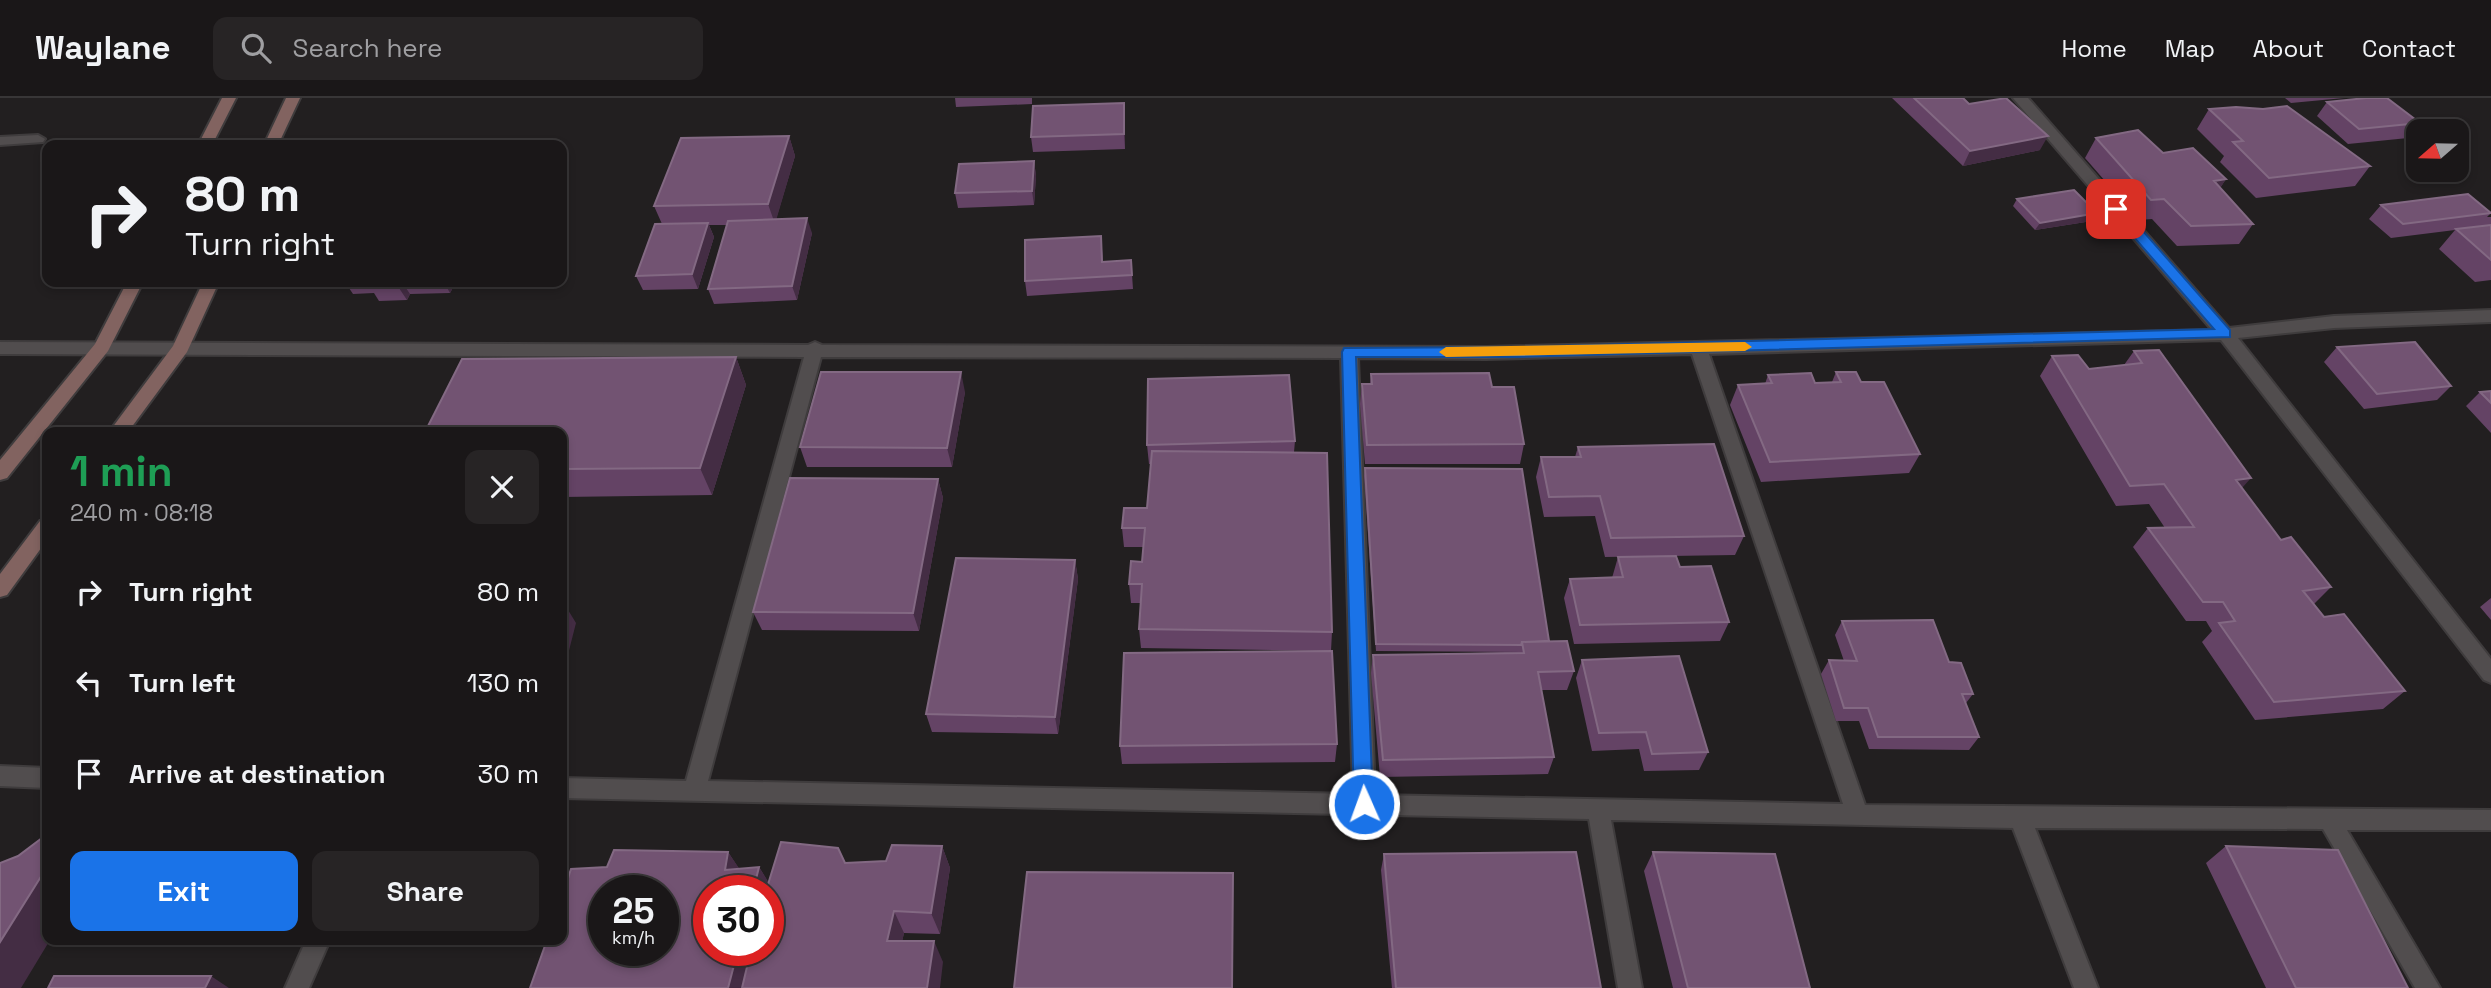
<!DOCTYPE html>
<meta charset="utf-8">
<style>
:root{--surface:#1a1718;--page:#272425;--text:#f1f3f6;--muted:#9f9fa2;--line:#383637;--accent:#1a73e8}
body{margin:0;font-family:"Space Grotesk",sans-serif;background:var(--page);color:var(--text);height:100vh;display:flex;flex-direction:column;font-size:26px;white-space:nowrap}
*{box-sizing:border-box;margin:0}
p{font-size:23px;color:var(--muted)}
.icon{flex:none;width:38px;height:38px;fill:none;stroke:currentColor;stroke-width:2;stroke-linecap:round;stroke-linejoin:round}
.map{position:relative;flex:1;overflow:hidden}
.details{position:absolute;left:42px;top:329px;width:525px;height:518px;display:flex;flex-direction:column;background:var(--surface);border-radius:14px;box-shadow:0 4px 10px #0003,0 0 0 2px var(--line)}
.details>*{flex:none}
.top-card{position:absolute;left:42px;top:42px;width:525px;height:147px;border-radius:14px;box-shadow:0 4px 10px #0003,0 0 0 2px var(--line);background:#1a1718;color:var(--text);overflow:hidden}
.needle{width:46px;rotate:250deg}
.buttons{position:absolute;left:2406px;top:21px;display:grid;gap:14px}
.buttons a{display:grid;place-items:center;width:63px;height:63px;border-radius:14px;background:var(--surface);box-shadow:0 4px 10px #0003,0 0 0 2px var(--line);font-size:35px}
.speed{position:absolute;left:588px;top:777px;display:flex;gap:14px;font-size:35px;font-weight:700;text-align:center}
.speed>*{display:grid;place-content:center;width:91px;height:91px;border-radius:50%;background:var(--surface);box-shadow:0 4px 10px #0003,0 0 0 2px var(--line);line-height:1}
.speed small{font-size:18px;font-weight:400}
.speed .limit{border:10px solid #d22;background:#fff;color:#111}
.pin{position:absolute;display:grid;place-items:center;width:60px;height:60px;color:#fff;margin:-30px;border-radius:14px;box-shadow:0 4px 10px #0006}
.me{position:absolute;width:77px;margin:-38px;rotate:358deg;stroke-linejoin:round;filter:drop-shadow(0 0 5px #0008)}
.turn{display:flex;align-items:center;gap:24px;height:147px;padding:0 28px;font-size:32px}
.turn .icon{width:91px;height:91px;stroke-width:2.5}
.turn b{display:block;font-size:49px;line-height:60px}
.round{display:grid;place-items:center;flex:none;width:74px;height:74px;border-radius:14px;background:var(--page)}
.head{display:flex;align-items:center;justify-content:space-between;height:119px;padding:0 28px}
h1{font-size:42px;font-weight:800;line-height:52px;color:#1e9e55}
.cta{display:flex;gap:14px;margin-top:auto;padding:14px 28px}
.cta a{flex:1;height:80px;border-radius:14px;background:var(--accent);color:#fff;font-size:28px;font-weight:800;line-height:80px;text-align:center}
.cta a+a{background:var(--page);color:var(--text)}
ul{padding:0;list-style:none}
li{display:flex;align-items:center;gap:21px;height:91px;padding:0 28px}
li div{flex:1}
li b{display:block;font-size:26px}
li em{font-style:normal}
header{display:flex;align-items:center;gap:42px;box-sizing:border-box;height:98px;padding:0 35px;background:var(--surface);border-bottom:2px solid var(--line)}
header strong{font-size:33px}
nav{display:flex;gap:38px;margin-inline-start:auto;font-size:24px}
.search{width:490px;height:63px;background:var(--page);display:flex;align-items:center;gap:18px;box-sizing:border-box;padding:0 24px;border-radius:14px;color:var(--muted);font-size:26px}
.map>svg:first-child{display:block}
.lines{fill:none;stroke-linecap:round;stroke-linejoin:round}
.minor-casing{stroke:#3f3c3d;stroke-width:4}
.secondary-casing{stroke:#3f3c3d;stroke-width:4}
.minor{fill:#514d4e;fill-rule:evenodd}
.secondary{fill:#826360;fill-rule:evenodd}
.wall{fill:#644365}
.shaded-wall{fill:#442d44}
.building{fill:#725372;stroke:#836983;stroke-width:2;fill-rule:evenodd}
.route{fill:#1a73e8;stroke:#114b97;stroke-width:2}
.slow{fill:#f59e0b}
</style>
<header>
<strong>Waylane</strong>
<div class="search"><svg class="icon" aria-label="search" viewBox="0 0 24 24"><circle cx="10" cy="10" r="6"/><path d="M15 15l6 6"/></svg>Search here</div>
<nav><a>Home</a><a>Map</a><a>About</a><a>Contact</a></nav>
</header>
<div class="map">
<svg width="2491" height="890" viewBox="0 0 2491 890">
<rect width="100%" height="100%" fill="#221f20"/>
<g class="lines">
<g class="minor-casing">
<path id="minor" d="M2013,0H2028L2229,230L2334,218L2491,212V224L2334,230L2238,240L2491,561V585L2484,582L2221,242L1709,256L1865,707L2491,712V732H2347L2440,890H2415L2323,731L2035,730L2098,890H2074L2013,730L1611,722L1642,890H1618L1589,721L562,700V680L686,683L804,259L0,256V244L808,247L815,244L822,247L1486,249L2212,232ZM1692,256L1843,706L1375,697L1358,260L1486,261ZM821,259L1341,260L1353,696L708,683Z
M38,37L45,41L43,44L0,47V39Z
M0,668L47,670V690L0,688Z
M306,842H330L309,890H285Z"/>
</g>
<g class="secondary-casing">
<path id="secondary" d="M222,0H236L212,47H198Z
M286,0H300L278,47H264Z
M127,184H143L108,253L7,380L0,382V362L95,246Z
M203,184H219L187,254L128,334H109L173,248Z
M47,421V442L7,497L0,499V476L40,423Z"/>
</g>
<use href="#minor" class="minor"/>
<use href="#secondary" class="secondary"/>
</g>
<path class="wall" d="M955,0H1032V6L956,9Z
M1892,0H1963L1969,6L2040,52L1963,68Z
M2285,0H2344L2291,5Z
M2327,4L2420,25L2408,40L2348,46L2317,18Z
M2209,11L2370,68L2355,88L2256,100L2220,64L2224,58L2197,31Z
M1125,20V51L1033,54L1031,39Z
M789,38L795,58L776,121L812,135L797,202L714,206L708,191L727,127H709L714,139L698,191L643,192L636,178L662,126L654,108Z
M2096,40L2163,55L2226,81L2220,90L2253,126L2239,146L2177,148L2152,121L2139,122L2085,60Z
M1034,63L1036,78L1034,107L958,110L955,95Z
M2017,101L2097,115L2092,123L2035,132L2013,108Z
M2381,107L2491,115L2487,119H2491V182L2475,184L2439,151L2455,132L2391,140L2369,121Z
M1101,138L1103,164L1131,162L1133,191L1027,198L1025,183Z
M345,184H456L450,195L410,196L407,202L379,203L374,195L353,196Z
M2337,249L2451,288L2437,302L2364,311L2324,264Z
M2134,253L2281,442L2331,489L2314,506L2324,519L2405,593L2383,611L2255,622L2202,544L2212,533L2206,523H2186L2133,449L2148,430H2165L2149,406L2116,408L2040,278L2052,258L2089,271L2124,267Z
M736,259L746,287L712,397L562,399V334Z
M1836,274L1861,284L1920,356L1909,375L1761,384L1730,307L1738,287L1765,286L1768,277L1815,285L1832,284Z
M1371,276L1492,289L1524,346L1520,366H1365L1360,306L1362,286H1370Z
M2491,293V335L2466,308L2480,294Z
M965,294L952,369H807L800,349Z
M1295,343L1294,354L1332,534L1331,553L1141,550L1139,531L1141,505H1131L1129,486L1142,464L1143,449H1124L1122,430L1147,410L1151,366H1149L1147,347Z
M1578,349L1744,438L1735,457L1605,459L1595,418L1544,419L1536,379L1541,359H1575Z
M1365,370L1549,543L1574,573L1567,592H1541L1554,659L1548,676L1380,679L1371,575L1373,557L1519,554L1376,553L1364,378Z
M938,381L943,400L919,533L762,532L753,514Z
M1618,459L1680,469L1729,524L1720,543L1574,546L1564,500L1570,481L1612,480Z
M1075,462L1078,481L1058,636L932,634L926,616Z
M2491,500V522L2480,509Z
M1842,523L1949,564L1973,596L1966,605L1979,639L1969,652L1869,651L1859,623H1836L1821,576L1829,562L1844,563L1835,537Z
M1582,562L1708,654L1699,672L1644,673L1639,651L1592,653L1576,580Z
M1337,646L1335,664L1122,666L1120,648Z
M942,748L950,770L940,836L904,835L902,843L943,864L607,769L728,754L739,771L759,769L768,784L845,765L886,763Z
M2226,748L2408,890H2266L2206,765Z
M1653,754L1810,890H1673L1644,773Z
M1384,756L1601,890H1392L1381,772Z"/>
<path class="shaded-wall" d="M1124,5L1125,20V51L1124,36Z
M789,38L795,58L775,126L768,106Z
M2048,38L2040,52L1963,68L1970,53Z
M1034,63L1036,78L1034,107L1032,93Z
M2226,81L2213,101L2214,83Z
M2097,115L2092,123L2035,132L2040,125Z
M807,120L812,135L797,202L792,188Z
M708,125L714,139L698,191L692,176Z
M399,184H402L410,196L407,202L397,187Z
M444,184H456L450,195Z
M736,259L746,287L712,397L700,370Z
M961,274L965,294L952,369L947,350Z
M2251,380L2234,399L2236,382Z
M938,381L943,400L919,533L913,515Z
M1075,462L1078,481L1058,636L1055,619Z
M562,502L576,525L562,580Z
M942,748L950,770L940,836L931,815Z
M728,754L741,773L725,772Z
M47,769V842H50L21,890H0V844Z
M759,769L771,788L768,793H753Z
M894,813L904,835L898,863L887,843Z
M934,843L943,864L940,890H927Z
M738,852H755L746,890H728Z
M211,878L229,890H205Z"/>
<path class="building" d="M1914,0H1963L1969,6L2006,0L2048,38L1970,53Z
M2366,0H2387L2420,25L2359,31L2327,4Z
M1124,5V36L1031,39L1033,8Z
M2287,8L2370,68L2269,80L2233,44L2243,43L2209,11L2236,9L2263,11Z
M2138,32L2163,55L2193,50L2226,81L2214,83L2253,126L2191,128L2164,101L2151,102L2096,40Z
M789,38L768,106L654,108L681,40Z
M1034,63L1032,93L955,95L959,66Z
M2074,92L2097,115L2040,125L2017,101Z
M2468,96L2491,115L2403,126L2381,107Z
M807,120L792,188L708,191L728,123Z
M708,125L692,176L636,178L655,126Z
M2491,127V162L2456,131Z
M1101,138L1102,164L1131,162L1132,177L1025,183V142Z
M372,184H399L397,187L370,188Z
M2415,244L2451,288L2377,296L2337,249Z
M2159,252L2251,380L2236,382L2281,442L2291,439L2331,489L2303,493L2324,519L2344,516L2405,593L2274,604L2219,525L2235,523L2223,504H2203L2148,430L2194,429L2164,386L2130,388L2052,258L2078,257L2089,271L2142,265L2134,253Z
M736,259L700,370L562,371V334H425L462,261Z
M821,274H961L947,350L800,349Z
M1836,274H1856L1861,284H1884L1920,356L1770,364L1738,287L1772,285L1768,277L1811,275L1815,285L1841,284Z
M1489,275L1492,289H1514L1524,346L1367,347L1362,286H1372L1371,276Z
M1289,277L1295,343L1147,347L1148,281Z
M2491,293V305L2480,294Z
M1714,346L1744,438L1611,440L1600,398L1549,399L1541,359H1581L1578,349Z
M1152,353L1327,355L1332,534L1139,531L1142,486H1129L1131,463L1142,464L1145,430H1122L1124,410H1147Z
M1365,370L1522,371L1549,543L1522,544L1521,547L1376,546Z
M790,380L938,381L913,515L753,514Z
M1676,458L1680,469L1711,468L1729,524L1580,527L1570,481L1623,479L1618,459Z
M956,460L1075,462L1055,619L926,616Z
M1933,522L1949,564L1961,565L1973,596H1962L1979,639H1878L1868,610H1844L1829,562L1857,563L1842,523Z
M1567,543L1574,573L1538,574L1554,659L1383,662L1373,557L1524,555L1522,544Z
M1332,553L1337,646L1120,648L1124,555Z
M1679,558L1708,654L1652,656L1646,634L1599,635L1582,562Z
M42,740H47V769L0,844V765L18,758Z
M781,744L838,750L845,765L886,763L892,747L942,748L931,815L894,813L887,843H934L927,890H742L751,852H768V793H766Z
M2226,748L2338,752L2408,890H2296Z
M614,752L728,754L725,772L759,769L753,793H709V852H738L728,890H530L547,842H562V799L571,771L607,769ZM604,793H663V852H604Z
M1576,754L1601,890H1396L1384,756Z
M1653,754L1775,756L1810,890H1688Z
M1027,774L1233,775L1232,890H1014Z
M54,878H211L205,890H48Z"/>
<path class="route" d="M2116,107L2121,108L2230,232V239L1513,259H1356L1373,706L1370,712L1364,715L1357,712L1354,706L1342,254L1344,250L1513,249L2214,231L2112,114L2110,111Z"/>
<path class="slow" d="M1745,244L1752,249L1745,253L1446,259L1439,254L1446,249Z"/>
</svg>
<div class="buttons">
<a><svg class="needle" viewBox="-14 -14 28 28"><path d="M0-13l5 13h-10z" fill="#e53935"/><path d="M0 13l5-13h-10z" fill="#9f9fa2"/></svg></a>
</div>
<div class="speed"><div>25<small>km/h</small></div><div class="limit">30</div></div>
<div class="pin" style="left:2116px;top:111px;background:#d93025"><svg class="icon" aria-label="arrive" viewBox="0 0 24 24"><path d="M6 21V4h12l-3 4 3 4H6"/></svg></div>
<svg class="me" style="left:1364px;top:706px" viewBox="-20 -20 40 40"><circle r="17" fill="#1a73e8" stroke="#fff" stroke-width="3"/><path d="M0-11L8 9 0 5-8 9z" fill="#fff"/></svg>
<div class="top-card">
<div class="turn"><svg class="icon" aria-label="right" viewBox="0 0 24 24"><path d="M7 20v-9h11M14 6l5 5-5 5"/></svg><div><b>80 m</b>Turn right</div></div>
</div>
<section class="details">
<div class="head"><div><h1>1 min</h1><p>240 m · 08:18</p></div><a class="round"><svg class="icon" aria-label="close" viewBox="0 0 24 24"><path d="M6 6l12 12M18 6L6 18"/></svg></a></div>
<ul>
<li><svg class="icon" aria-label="right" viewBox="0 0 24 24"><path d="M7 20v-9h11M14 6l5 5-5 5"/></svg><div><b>Turn right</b></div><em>80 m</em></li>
<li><svg class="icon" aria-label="left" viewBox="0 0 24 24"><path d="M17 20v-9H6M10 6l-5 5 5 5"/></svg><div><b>Turn left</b></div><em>130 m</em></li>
<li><svg class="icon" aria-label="arrive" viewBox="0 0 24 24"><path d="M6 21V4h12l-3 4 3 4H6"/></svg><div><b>Arrive at destination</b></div><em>30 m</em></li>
</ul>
<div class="cta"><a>Exit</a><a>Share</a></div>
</section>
</div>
